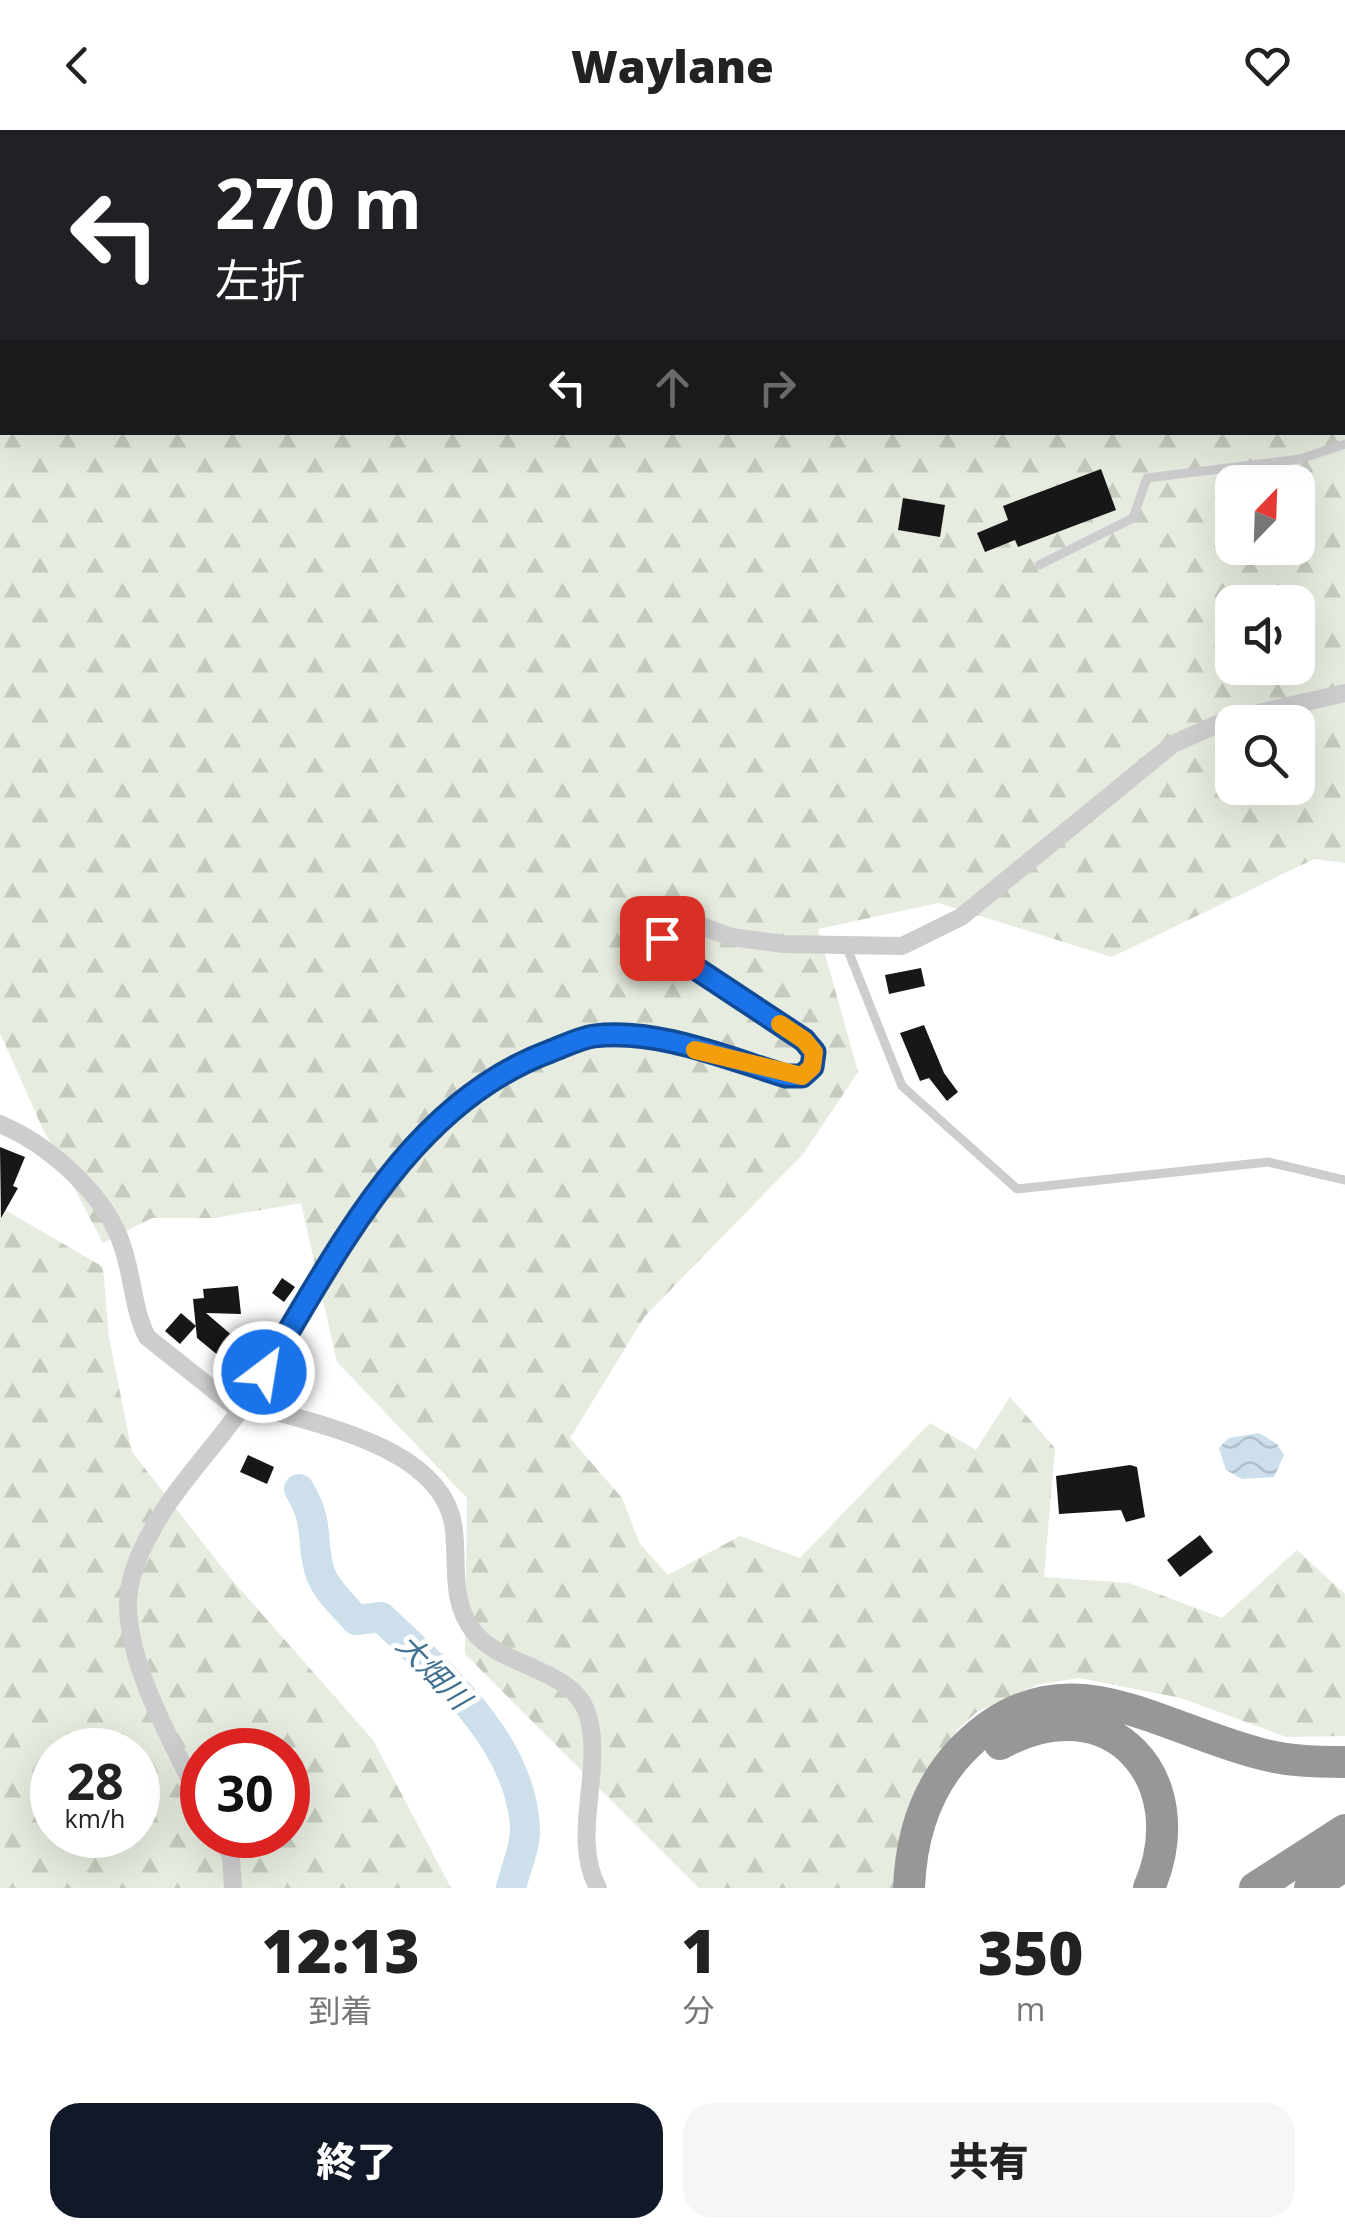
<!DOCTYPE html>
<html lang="ja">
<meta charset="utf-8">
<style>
:root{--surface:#fff;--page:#f6f6f6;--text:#222;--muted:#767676;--accent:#111827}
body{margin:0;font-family:"Open Sans","Noto Sans JP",sans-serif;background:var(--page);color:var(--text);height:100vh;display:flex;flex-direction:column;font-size:38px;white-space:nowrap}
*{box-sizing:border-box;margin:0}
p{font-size:32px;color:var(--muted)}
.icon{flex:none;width:55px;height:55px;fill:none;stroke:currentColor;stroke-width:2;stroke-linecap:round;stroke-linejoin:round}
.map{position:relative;height:1758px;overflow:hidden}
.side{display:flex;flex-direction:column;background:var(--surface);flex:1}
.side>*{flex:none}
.top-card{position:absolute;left:0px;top:0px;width:1345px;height:305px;box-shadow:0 10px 40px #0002;background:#202124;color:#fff;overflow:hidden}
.needle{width:65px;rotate:23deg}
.buttons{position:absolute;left:1215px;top:335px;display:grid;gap:20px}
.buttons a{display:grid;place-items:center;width:100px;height:100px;border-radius:20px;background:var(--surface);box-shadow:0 10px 40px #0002;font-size:50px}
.speed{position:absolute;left:30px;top:1598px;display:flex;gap:20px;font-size:50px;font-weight:700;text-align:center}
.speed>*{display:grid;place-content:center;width:130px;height:130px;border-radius:50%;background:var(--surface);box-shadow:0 10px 40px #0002;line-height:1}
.speed small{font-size:25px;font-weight:400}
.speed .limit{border:15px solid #d22;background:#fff;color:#111}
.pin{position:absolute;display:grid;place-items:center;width:85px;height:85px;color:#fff;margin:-42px;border-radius:20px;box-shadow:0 5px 15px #0006}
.me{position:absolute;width:110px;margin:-55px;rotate:31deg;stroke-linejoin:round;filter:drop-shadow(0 0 8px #0008)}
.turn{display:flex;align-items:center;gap:35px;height:210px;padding:0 50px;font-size:45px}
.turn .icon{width:130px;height:130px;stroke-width:2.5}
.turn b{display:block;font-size:70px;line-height:85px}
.lanes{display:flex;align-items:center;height:95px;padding:0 50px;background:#0003;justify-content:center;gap:50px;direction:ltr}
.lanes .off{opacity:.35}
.eta{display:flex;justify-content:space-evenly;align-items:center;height:170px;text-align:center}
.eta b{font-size:60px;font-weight:800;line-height:70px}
.primary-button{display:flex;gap:20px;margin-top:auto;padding:20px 50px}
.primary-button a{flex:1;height:115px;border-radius:30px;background:var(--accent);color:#fff;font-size:40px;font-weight:800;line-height:115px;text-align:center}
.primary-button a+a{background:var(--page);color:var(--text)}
header{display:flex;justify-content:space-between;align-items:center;height:130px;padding:0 50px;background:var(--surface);font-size:45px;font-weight:800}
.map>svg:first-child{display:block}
.forest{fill:url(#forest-firs);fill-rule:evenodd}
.water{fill:url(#water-waves)}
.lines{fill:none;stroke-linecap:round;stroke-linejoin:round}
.river{stroke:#ccdfeb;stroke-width:30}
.building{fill:#171717}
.service{stroke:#cdcdcd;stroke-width:9}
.minor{stroke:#cdcdcd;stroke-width:18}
.secondary{stroke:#bababa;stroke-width:25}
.motorway{stroke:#979797;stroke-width:32}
.route-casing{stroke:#114b97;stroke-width:25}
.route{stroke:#1a73e8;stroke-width:18}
.slow{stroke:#f59e0b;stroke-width:18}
.labels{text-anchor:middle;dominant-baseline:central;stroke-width:10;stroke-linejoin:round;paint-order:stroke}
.water-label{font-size:30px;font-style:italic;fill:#407190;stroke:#fff}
</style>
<header><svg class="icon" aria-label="back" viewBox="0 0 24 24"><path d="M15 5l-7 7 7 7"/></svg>Waylane<svg class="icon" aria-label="heart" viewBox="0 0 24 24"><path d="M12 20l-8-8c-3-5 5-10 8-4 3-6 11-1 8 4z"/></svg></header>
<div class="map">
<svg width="1345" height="1758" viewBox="0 0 1345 1758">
<defs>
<pattern id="forest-firs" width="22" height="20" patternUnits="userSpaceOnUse" patternTransform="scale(2.5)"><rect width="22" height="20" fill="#e6ecdf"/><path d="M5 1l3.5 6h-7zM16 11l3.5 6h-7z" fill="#c6cbc0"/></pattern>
<pattern id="water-waves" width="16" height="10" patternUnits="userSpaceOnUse" patternTransform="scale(2.5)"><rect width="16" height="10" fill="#ccdfeb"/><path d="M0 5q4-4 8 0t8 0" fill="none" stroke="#b0c0ca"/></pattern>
</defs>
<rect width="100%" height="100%" fill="#fff"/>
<path class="forest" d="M0,0H1345V733L1314,729L1112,827L938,773L818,799L858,942L803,1024L645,1186L570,1308L622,1368L640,1414L668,1445L740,1406L800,1428L930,1293L976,1320L1010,1267L1055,1318L1044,1447L1129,1453L1222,1488L1297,1420L1345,1464V1606L1286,1607L1181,1568L1080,1548L1039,1554L978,1581L958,1599L910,1676L899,1758H699L465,1524L467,1368L337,1232L301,1073L215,1088H152L103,1113L42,997L0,903ZM2,2H1342V302H2ZM1232,352H1298V418H1232ZM1232,472H1298V538H1232ZM1232,592H1298V658H1232Z
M0,1077L103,1137L109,1208L132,1322L231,1449L373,1610L451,1758H0ZM52,1620H138V1705H52ZM202,1620H288V1705H202Z"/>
<path class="water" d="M1259,1303L1277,1314L1284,1325L1274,1347L1242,1349L1226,1340L1219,1318L1229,1308Z"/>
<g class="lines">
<path class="river" d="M299,1359C322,1397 309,1413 321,1445C327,1461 345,1477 356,1490L381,1487C440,1543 521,1611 525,1698C526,1716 515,1740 511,1758"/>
</g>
<path class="building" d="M1101,339L1116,380L1018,417L1015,410L985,422L977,403L1008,390L1003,376Z
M903,368L945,375L940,407L898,400Z
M921,838L925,856L889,864L885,845Z
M924,895L944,943L958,962L947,971L929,948L920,951L900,903Z
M0,1017L25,1027L13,1056L18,1058L1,1088Z
M282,1148L295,1157L284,1172L272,1163Z
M238,1156L241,1184L206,1183L241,1213L225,1231L197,1208L193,1169L204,1168L203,1159Z
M181,1183L196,1196L180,1214L165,1201Z
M248,1325L274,1337L267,1354L240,1342Z
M1130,1335L1137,1337L1145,1387L1126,1392L1121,1380L1059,1384L1056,1346Z
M1200,1405L1213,1422L1180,1447L1167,1430Z"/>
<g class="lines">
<path class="service" d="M1039,435L1133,388L1147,348L1300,329L1345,314
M847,818L902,956L1017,1059L1268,1032L1345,1050"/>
<path class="minor" d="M1251,0L1252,2
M0,994C49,1015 107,1065 123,1118C133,1148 133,1179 147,1207L240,1281
M245,1273C312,1294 445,1315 454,1400C458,1437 450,1471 474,1502C502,1538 575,1538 588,1586C604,1641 570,1706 598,1758
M202,1675C175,1615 131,1546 128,1478C127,1451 139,1423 152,1400C177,1354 217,1315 246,1272C303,1187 346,1089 416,1013C461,965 525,925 588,907C654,889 736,943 802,947L813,937L814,922L805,909L668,820L663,808L670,797L696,794L731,807L784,814L902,816L961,787L1173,614L1224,591L1345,563
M219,1705L231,1726L233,1758"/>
<path class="secondary" d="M832,2L833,0
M1342,268H1345"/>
<path class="motorway" d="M1000,1614C1110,1553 1196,1649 1149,1758
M909,1758C911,1706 926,1657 963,1619C1059,1521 1150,1594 1254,1622C1284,1631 1314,1632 1345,1632
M1255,1758L1345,1700
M1310,1758L1345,1735"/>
</g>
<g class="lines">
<g class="route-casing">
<path id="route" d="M264,1242C338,1122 409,973 551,921C564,916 580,908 594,906C656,898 727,928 786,946H802L812,937L814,922L804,910L668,820L662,808"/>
</g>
<use href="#route" class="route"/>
<path class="slow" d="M695,920L802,946L812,937L814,922L804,910L780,894"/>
</g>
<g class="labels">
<g class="water-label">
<text transform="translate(434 1541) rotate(46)">大畑川</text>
</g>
</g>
</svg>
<div class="buttons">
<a><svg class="needle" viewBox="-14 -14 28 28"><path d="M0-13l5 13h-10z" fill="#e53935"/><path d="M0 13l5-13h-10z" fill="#767676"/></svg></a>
<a><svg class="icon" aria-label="sound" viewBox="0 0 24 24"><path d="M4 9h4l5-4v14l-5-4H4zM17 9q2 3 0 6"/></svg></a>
<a><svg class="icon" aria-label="search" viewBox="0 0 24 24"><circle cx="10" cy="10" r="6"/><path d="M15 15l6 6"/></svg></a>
</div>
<div class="speed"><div>28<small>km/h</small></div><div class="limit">30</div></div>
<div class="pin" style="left:662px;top:808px;background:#d93025"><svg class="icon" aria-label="arrive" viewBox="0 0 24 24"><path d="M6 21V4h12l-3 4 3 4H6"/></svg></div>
<svg class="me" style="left:264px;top:1242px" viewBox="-20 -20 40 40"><circle r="17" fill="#1a73e8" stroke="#fff" stroke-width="3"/><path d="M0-11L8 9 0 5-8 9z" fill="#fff"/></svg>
<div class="top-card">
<div class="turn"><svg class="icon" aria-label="left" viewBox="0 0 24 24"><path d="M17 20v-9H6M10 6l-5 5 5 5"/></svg><div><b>270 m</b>左折</div></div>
<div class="lanes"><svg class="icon" aria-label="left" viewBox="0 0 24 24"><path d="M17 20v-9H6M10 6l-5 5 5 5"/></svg><svg class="icon off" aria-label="ahead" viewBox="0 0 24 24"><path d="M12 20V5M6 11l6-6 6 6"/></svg><svg class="icon off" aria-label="right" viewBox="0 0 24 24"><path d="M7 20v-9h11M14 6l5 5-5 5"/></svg></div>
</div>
</div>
<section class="side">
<div class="eta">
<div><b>12:13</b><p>到着</p></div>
<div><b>1</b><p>分</p></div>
<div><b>350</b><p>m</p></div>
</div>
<div class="primary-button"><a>終了</a><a>共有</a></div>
</section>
